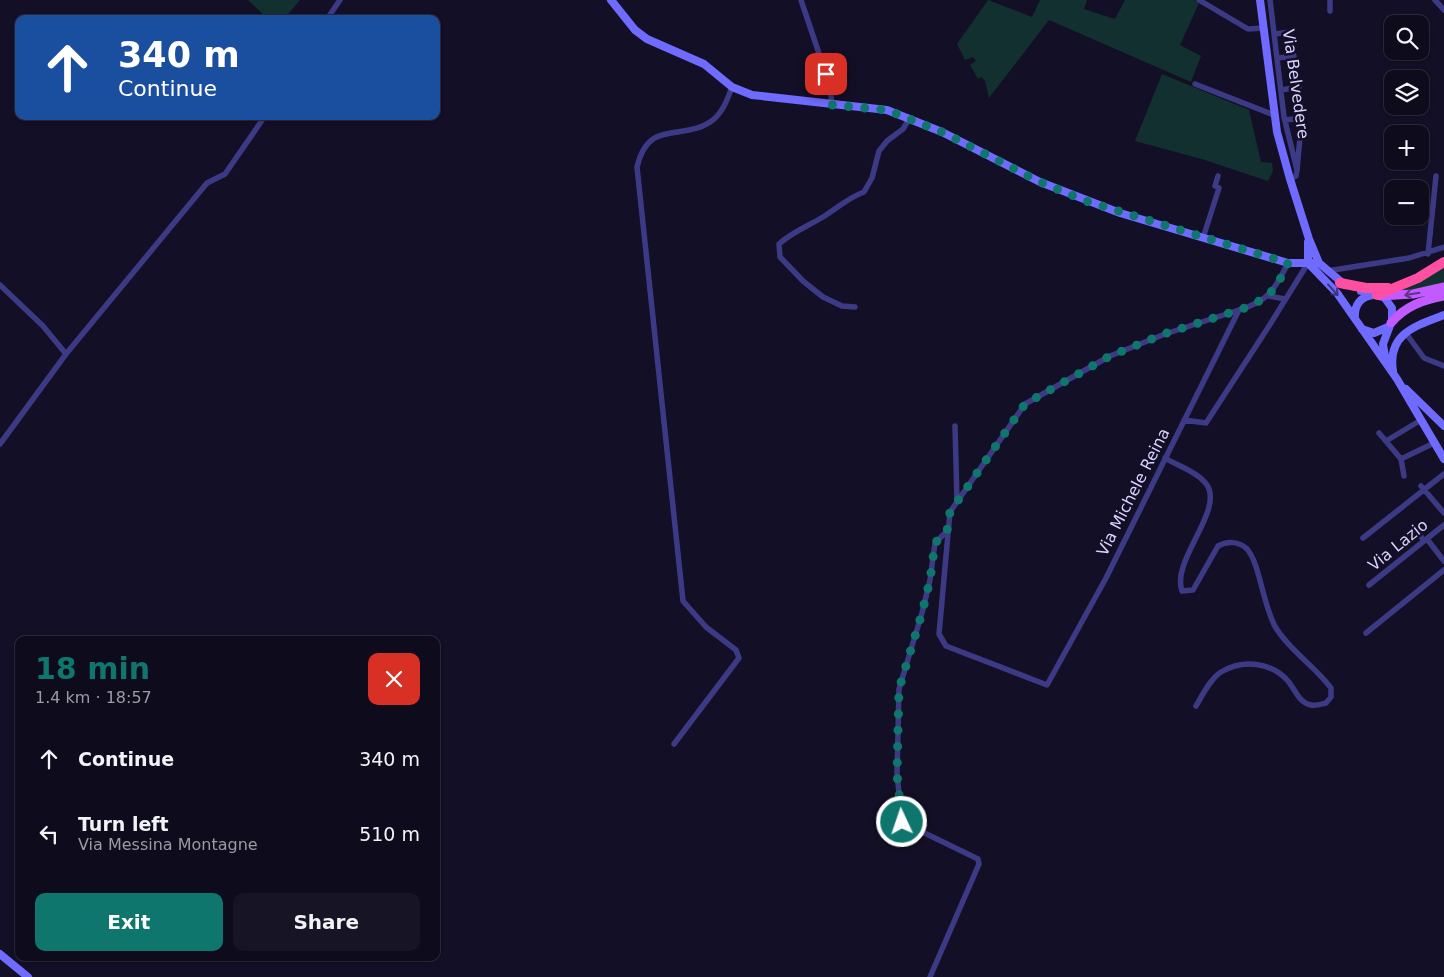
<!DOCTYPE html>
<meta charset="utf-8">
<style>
:root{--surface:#0e0b1c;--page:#171425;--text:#f1f3f6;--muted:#9b9ba3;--line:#2e2b3b;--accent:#0f766e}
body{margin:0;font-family:"DejaVu Sans",sans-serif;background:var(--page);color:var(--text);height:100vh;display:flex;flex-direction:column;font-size:19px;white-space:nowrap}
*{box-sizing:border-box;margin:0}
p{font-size:16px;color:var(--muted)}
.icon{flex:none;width:28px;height:28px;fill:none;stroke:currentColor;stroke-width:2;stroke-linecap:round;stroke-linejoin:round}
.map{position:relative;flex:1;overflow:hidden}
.details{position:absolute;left:15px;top:636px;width:425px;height:325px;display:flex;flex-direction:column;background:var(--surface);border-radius:10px;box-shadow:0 1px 4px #0004,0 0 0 1px var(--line)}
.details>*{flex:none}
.guide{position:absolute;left:15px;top:15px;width:425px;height:105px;border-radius:10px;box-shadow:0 1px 4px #0004,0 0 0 1px var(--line);background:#1a4fa0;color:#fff;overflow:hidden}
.tools{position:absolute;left:1384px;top:15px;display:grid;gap:10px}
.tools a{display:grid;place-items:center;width:45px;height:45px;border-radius:10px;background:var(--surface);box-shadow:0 1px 4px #0004,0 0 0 1px var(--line);font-size:25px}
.pin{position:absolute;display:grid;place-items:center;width:42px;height:42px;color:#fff;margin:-21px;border-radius:10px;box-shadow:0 2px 8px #0006}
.me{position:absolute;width:55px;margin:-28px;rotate:357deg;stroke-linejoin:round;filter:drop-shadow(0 0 4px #0008)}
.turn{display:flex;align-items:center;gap:18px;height:105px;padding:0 20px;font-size:22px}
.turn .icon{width:65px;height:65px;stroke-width:2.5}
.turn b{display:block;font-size:35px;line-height:42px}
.round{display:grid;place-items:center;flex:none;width:52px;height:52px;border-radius:10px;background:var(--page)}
.overview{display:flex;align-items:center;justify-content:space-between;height:85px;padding:0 20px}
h1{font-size:30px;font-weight:700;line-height:38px;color:var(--accent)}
.cta{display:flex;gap:10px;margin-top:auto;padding:10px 20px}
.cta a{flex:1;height:58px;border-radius:10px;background:var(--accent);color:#fff;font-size:20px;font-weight:700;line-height:58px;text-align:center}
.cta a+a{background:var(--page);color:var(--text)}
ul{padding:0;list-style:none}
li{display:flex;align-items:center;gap:15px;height:75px;padding:0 20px}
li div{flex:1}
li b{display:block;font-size:19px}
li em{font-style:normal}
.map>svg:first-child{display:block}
.green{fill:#12302f}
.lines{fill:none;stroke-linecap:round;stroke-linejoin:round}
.street{stroke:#3d3a85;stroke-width:5.5}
.secondary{stroke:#6f6bff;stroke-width:8}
.primary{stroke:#c25bff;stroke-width:9}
.highway{stroke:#ff4fa3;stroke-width:10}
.oneway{stroke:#38347d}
.oneway2{stroke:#623188}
.route{stroke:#0f766e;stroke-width:9;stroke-dasharray:0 16.2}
.labels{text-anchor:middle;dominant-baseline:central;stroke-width:5;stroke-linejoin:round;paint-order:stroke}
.street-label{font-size:16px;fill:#d9d4ff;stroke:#130f26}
</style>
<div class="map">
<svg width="1444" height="977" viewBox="0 0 1444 977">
<rect width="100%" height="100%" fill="#130f26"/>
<path class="green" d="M248,0H300L284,19H268Z
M988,0L1032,17L1040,0H1087L1084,9L1115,19L1125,0H1194L1199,3L1180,45L1201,56L1191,82L1049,20L989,98L985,81L981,77L978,79L970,65L976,61L973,57L965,60L957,44Z
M1162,74L1249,110L1261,162L1272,163L1273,171L1268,181L1205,160L1135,141Z
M1444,267V283L1408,291H1397Z"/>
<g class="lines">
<path class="street" d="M801,0L830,86L832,105
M1199,0L1248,29L1264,28
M1270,0L1284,117L1297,170
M1330,0V11
M1435,0L1444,10
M327,19L340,0
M1275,34L1290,32L1302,115L1297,170L1296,176L1290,179
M1278,58L1294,56
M1195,84L1274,115
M1281,90L1299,87
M1285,120L1302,118
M1203,238L1219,188L1215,186L1218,176
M1428,254L1436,176
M1327,271L1409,258L1444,247
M0,285L43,326L66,354L0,444
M1269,296L1285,299
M855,307L842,306L823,297L803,281L780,257L779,244C792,232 808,226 823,217C837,208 848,198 864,192L872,178L879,151L887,141L903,129L909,119
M1239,310L1106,578L1047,685L946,646L939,634L950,512L1025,404L1110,356L1165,334L1239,310C1269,301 1275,289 1288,263
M1405,332L1424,358L1444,366
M66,354L207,183L225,174L265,116
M1184,420L1206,423L1269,326L1308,263
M955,426L957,501
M1379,433L1401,459L1404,476
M1386,441L1421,420
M1165,458C1178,466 1198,472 1207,485C1224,511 1171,560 1182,591L1193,590L1218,546C1227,541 1239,541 1247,549C1260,563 1263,607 1276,628C1291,652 1315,666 1331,688V697L1326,703C1322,704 1315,706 1311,705C1299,703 1295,689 1288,681C1271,662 1243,659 1221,672C1210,679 1202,696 1196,706
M1401,459L1434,443
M1421,486L1444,513
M1414,527L1424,541
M1363,538L1444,474
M1427,539L1444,561
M1369,585L1444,525
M1366,633L1444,570
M674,744L739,658L736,650L706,627L683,601L637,167C649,117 682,143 713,120C723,112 728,98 732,87
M930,977L979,864L978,859L902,822L897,774L899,689L922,613L930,580L935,543L947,531"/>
<path class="secondary" d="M611,0L635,30L647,39L704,64L732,87L752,95L887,110L942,132L1040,182L1120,213L1288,263H1319
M1260,0L1277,132L1290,179L1309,239L1319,263L1345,285
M1308,242V263L1337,293L1397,379L1444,459
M1361,291L1384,297L1392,308V320L1383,344L1386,363
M1355,318C1354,305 1360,297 1373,295
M1362,329L1374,333L1388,327
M1393,371C1387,334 1415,326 1444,315
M1406,389L1444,426
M0,954L28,977"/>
<path class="primary" d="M1380,296L1413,294L1444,287
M1391,323C1405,306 1423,300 1444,296"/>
<path class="highway" d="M1340,283L1366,288H1388
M1377,295L1418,278L1444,262"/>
</g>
<defs><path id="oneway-shaft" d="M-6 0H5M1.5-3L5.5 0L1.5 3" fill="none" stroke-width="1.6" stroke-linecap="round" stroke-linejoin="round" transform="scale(1.25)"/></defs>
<use class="oneway" href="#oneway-shaft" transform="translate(1333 290) rotate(48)"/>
<use class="oneway2" href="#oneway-shaft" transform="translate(1412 294) rotate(171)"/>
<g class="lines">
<path class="route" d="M826,74L832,92V105L887,110L942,132L1040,182L1086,201L1288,263C1276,288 1274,294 1248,307L1164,334L1110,356L1025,404L950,512L947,531L935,543L930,580L922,613L899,689L897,774L902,822"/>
</g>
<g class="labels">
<g class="street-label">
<text transform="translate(1296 84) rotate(82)">Via Belvedere</text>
<text transform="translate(1133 492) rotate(-63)">Via Michele Reina</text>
<text transform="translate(1398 545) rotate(-39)">Via Lazio</text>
</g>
</g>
</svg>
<div class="tools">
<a><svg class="icon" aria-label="search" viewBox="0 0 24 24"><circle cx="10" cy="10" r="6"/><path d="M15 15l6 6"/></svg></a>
<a><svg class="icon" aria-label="layers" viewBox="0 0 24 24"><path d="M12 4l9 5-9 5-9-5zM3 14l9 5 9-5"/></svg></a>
<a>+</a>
<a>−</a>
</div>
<div class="pin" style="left:826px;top:74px;background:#d93025"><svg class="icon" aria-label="arrive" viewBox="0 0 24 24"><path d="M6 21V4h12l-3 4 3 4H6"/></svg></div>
<svg class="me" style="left:902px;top:822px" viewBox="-20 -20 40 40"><circle r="17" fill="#0f766e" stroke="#fff" stroke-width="3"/><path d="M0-11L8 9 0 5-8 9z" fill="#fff"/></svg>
<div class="guide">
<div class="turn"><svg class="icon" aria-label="ahead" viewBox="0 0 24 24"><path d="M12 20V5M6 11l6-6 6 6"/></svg><div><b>340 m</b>Continue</div></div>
</div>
<section class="details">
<div class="overview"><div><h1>18 min</h1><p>1.4 km · 18:57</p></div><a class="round" style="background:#d93025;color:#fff"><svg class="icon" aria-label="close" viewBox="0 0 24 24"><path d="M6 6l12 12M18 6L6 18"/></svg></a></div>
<ul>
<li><svg class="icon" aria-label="ahead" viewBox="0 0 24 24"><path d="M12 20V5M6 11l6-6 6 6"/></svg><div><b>Continue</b></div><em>340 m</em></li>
<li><svg class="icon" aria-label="left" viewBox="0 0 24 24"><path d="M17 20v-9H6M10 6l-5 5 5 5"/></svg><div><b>Turn left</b><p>Via Messina Montagne</p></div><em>510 m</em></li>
</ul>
<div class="cta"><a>Exit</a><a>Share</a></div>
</section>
</div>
